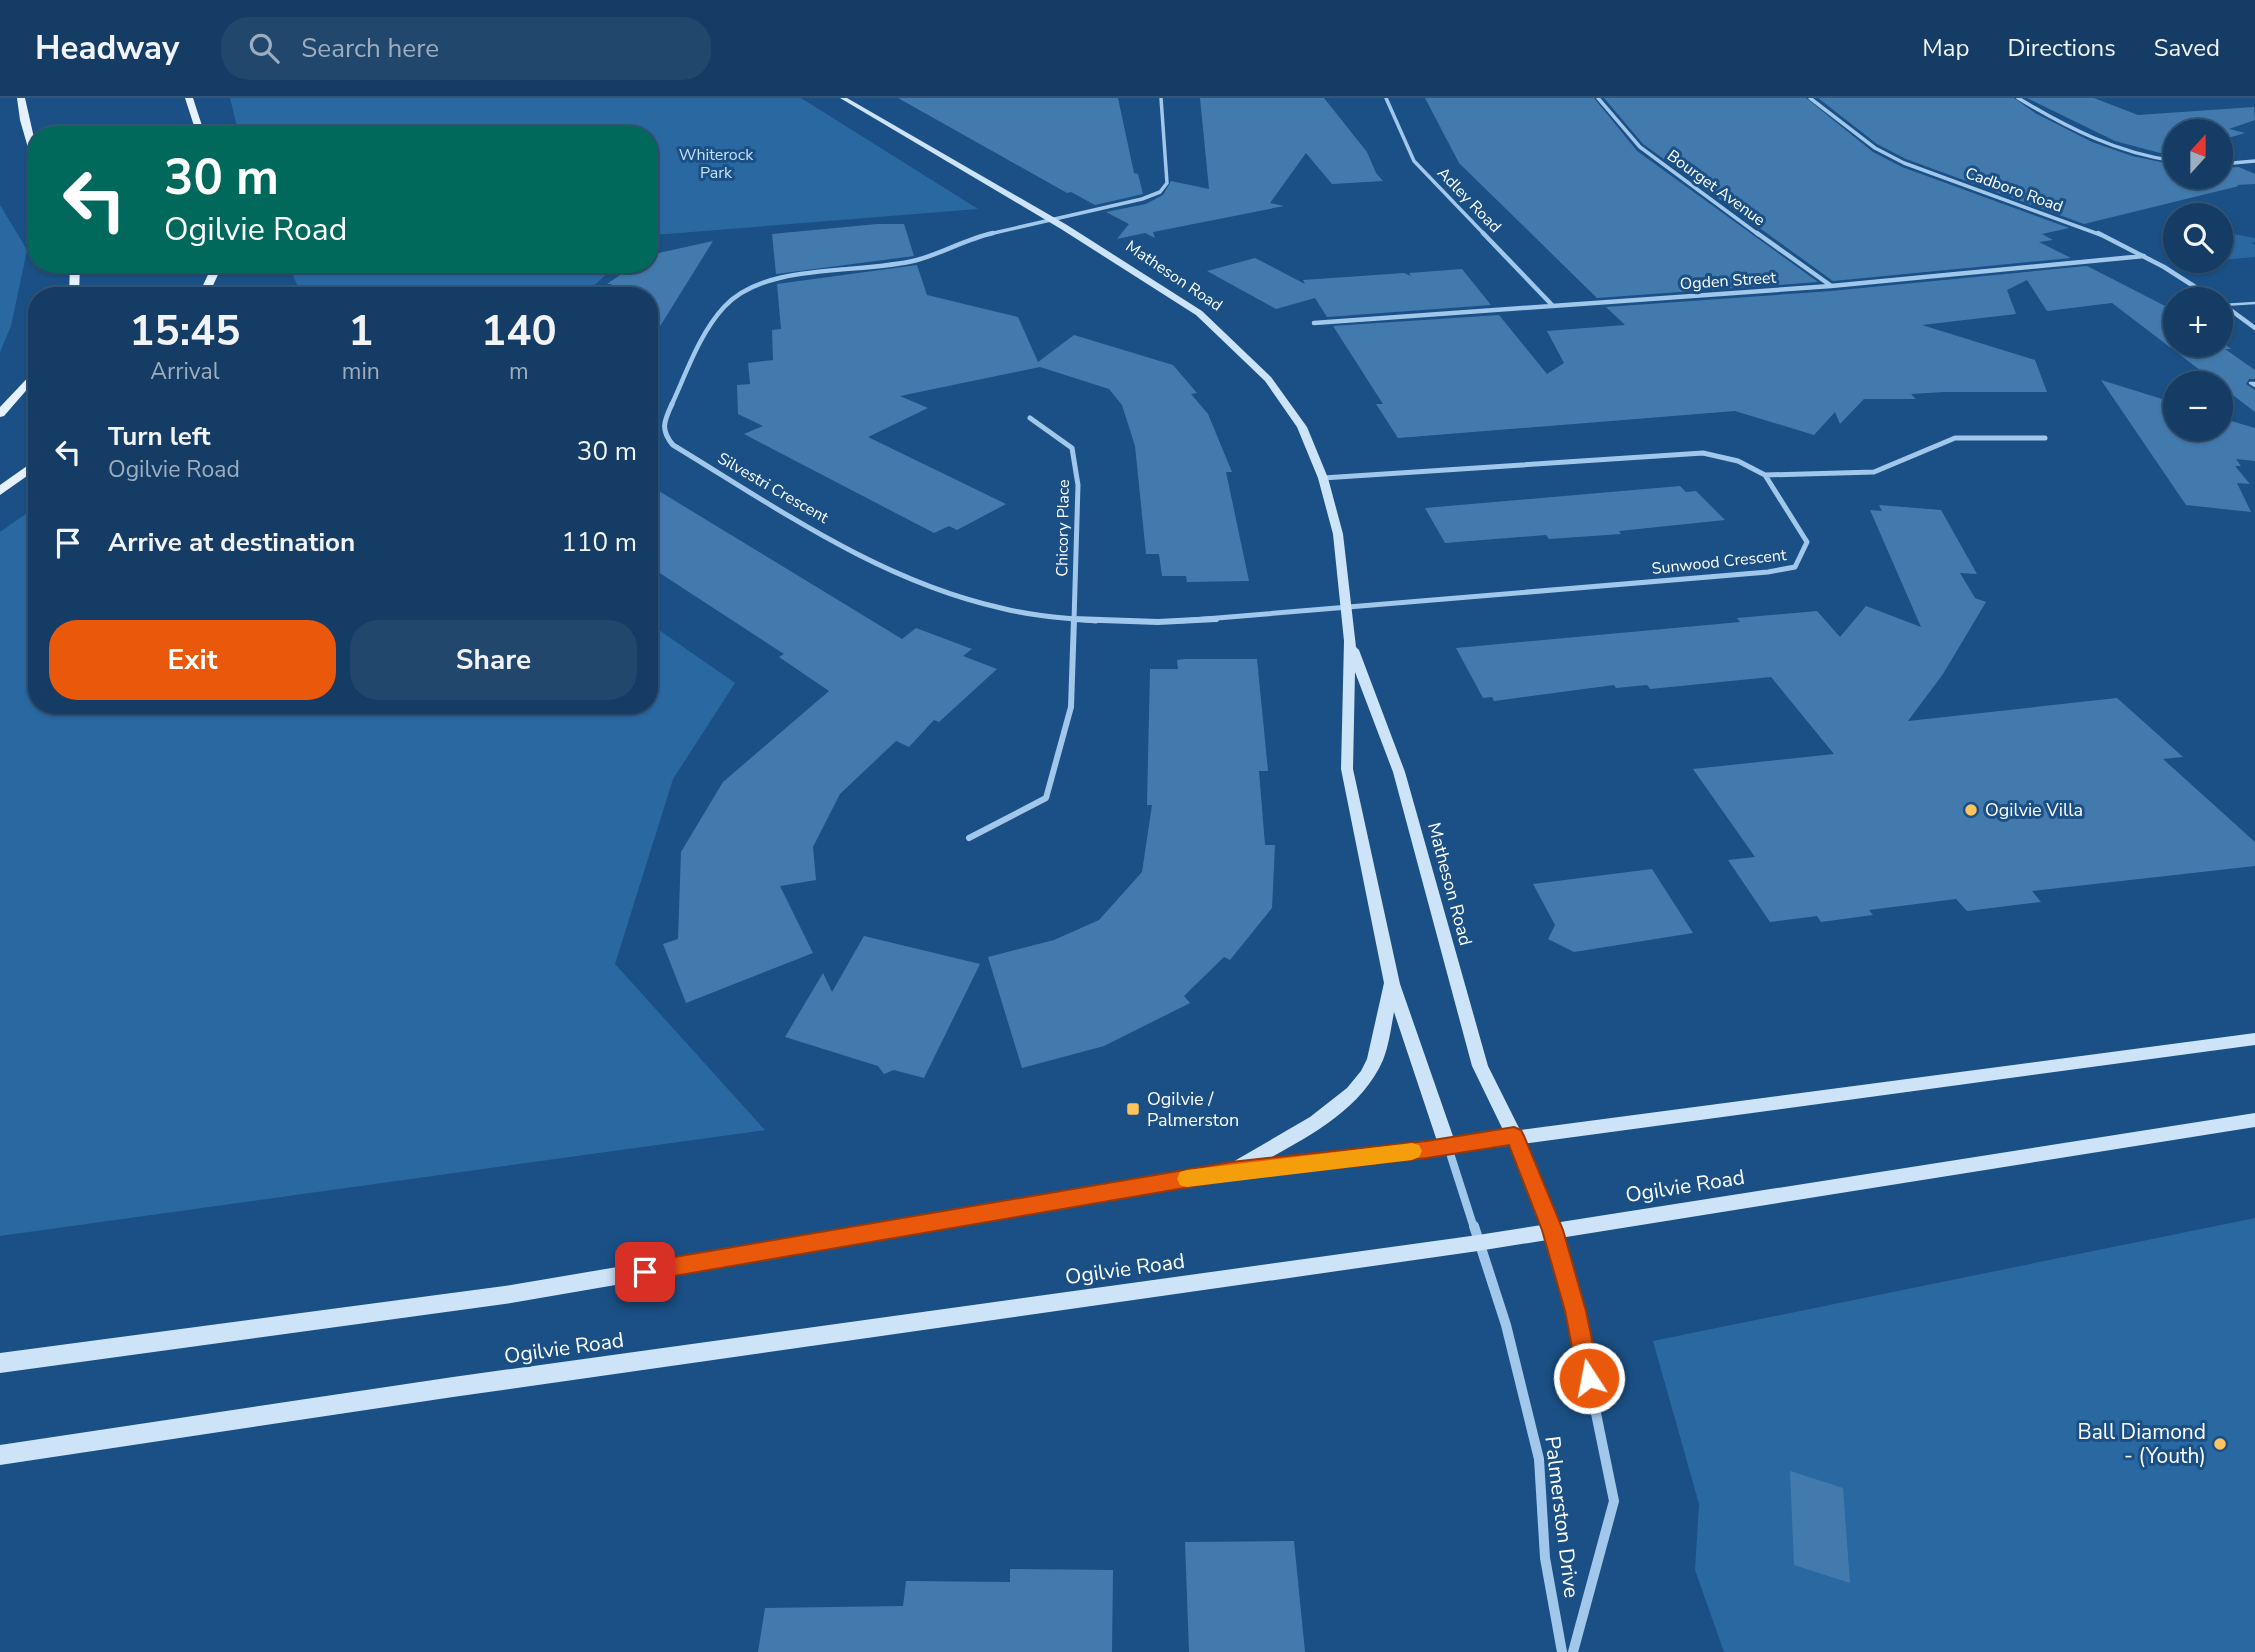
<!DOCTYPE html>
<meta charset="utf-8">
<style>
:root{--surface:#143c64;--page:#21476d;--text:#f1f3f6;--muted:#9dadbf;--line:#335678;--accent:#ea580c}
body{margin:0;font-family:"Nunito Sans",sans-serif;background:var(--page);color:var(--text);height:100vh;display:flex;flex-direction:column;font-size:26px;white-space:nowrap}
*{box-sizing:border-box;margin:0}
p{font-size:23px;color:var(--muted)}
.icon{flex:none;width:38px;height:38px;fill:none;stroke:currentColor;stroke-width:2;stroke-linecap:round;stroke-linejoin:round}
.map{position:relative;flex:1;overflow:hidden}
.side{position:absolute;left:28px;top:189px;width:630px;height:427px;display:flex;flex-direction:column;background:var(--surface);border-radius:28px;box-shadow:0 2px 5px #0004,0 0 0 2px var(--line)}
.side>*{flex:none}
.guide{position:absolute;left:28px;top:28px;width:630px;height:147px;border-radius:28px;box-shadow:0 2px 5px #0004,0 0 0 2px var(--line);background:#00695c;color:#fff;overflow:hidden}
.needle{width:46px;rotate:21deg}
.tools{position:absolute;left:2163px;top:21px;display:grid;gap:14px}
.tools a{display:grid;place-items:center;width:70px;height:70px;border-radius:50%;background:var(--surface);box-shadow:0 2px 5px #0004,0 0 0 2px var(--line);font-size:35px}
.pin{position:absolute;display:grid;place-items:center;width:60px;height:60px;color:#fff;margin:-30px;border-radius:14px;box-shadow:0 4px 10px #0006}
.me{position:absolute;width:77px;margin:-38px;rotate:349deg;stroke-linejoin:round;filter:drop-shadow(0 0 5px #0008)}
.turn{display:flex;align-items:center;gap:24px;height:147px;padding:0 21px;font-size:32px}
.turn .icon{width:91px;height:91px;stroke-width:2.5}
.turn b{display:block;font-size:49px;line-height:60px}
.eta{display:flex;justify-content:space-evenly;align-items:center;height:119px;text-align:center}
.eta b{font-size:42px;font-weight:700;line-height:49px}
.cta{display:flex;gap:14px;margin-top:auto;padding:14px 21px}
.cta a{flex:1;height:80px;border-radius:28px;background:var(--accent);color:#fff;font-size:28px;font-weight:700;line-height:80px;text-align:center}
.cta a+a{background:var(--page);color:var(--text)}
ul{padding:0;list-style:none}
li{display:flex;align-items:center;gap:21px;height:91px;padding:0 21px}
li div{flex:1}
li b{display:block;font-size:26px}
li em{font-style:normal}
header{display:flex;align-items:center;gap:42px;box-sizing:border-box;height:98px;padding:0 35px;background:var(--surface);border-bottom:2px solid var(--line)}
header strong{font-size:33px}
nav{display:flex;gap:38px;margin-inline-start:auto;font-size:24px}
.search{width:490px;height:63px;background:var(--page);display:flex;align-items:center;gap:18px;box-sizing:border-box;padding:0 24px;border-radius:28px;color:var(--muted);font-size:26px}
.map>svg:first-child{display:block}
.green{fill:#2a68a2}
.building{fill:#437aae}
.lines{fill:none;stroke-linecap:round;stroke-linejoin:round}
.lane{stroke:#a1c7eb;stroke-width:2.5}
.street-far5{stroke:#a1c7eb;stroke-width:3.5}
.street-far4{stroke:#a1c7eb;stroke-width:4.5}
.street-far3{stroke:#a1c7eb;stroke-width:5}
.street-far2{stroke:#a1c7eb;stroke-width:6}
.street-far1{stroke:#a1c7eb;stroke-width:8}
.street{stroke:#a1c7eb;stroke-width:10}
.secondary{fill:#cde3f8;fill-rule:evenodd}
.primary{fill:#e5f1ff;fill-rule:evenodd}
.route{fill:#ea580c;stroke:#983908;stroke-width:2}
.slow{fill:#f59e0b}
.poi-dot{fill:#fdc45d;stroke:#1a5085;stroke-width:2.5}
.labels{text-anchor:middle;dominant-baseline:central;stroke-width:6;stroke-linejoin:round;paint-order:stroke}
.far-park-label{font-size:16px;fill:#c6e0f8;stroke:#1a5085}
.far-street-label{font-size:16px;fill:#fff;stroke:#1a5085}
.poi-label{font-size:18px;fill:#fff;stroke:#1a5085;text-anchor:start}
.street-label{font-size:18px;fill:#fff;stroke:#1a5085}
.near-street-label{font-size:21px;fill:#fff;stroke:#1a5085}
.near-poi-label{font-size:21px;fill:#fff;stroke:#1a5085;text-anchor:end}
</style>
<header>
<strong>Headway</strong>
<div class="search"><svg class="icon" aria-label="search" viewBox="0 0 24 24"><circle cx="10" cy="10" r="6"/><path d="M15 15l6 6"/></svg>Search here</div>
<nav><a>Map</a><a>Directions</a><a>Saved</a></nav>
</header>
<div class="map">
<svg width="2255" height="1554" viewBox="0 0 2255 1554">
<rect width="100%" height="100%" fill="#1a5085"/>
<path class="green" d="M230,0H801L978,111L654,137L649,141V37H239Z
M0,107L27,152L11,228L0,254Z
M2222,134L2255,140V144L2251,145L2255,147V159L2221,162V142L2234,141Z
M288,166H617L583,198H302Z
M37,408V607H649V525L735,585L673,681L615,866L765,1032L0,1138V434Z
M2255,1120V1554H1724L1695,1472L1699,1406L1653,1243Z"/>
<path class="building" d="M898,0H1118L1134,75L1138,76L1143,96L1095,107L1071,94L1067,95Z
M1200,0H1324L1367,54L1376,75L1383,83L1332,86L1306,55L1270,105L1284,108L1153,134L1155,140L1145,135L1117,141L1129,126L1106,114L1146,106L1163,97L1171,83L1209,91Z
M1425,0H1594L1637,53L1818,184L1597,200L1459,65Z
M1604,0H1806L1873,54L1902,69L2069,130L2042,136L2053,142L2039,144L2071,160L1833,183L1643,46Z
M1818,0H2014L2035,15L2092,44L2132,58L2175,67V79H2221V70L2239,69L2255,76V86L2236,87L2239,88L2084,126L1906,61L1877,46Z
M2027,0H2094L2138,17L2254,9L2255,22L2229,31L2245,35L2221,42V33H2175V59L2115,43Z
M877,126H904L914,158L776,176L772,136Z
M713,143L649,246V196L606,190L612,186H607L636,166H649V159L654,156Z
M1255,160L1305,186L1303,182L1404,175L1411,178L1409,175L1462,171L1491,207L1327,219L1315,200L1276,211L1207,173Z
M917,167L927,197L1018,219L1038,264L1074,237L1173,267L1197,295L1191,296L1208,316L1232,374H1226L1249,483L1187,484L1186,478H1162L1159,456H1146L1135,348L1122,307L1109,291L1040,269L900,298L928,310L868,339L1006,406L957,432L949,428L934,435L744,336L763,328L738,316L737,287L750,286L748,265L773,262L772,232L781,231L777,186Z
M2087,168L2175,213V247H2221V243L2231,251H2225L2255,272V281H2249L2246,286L2255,292V314L2112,205L2047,213L2027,182L2007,192L2016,216L1922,227L2035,262L2047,294H1944L1911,296L1916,301H1864L1840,326L1835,314L1814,337L1735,313L1398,340L1376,306H1383L1333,228L1499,217L1547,276L1564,265L1547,233L1625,227L1606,209L1831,193Z
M2101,282L2175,305V331H2221V320L2255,330V363L2236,361L2241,368H2235L2250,386L2237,385L2251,414L2186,407Z
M649,387L902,541L916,530L972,551L963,558L997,571L939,624L934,622L909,649L896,643L840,696L813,749L816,782L780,788L813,855L686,905L663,846L678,841L681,754L723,684L829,593L779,559L784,556L649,468Z
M1680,388L1686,394L1696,393L1725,422L1619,433L1621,436L1549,441L1546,437L1445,445L1425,410Z
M1879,407L1941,412L1977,476L1960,475L1975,500L1986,504L1943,576L1908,623L2117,600L2183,659L2163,661L2255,744V768L2032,793L2041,804L1967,813L1956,801L1869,812L1873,817L1821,824L1817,818L1770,824L1728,762L1755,759L1693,671L1834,656L1771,579L1650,591L1647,587L1616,590L1614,587L1494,603L1492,599L1483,600L1456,550L1740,524L1737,520L1817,513L1840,539L1866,508L1921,529L1870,412L1882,413Z
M1185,561H1257L1268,673H1259L1265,747H1275L1272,810L1230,862L1224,859L1184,898L1190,905L1104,948L1022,970L988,859L1054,842L1099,822L1142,774L1152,707H1147L1150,571H1178L1177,562Z
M1652,771L1693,835L1574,854L1548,841L1555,827L1533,786Z
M864,838L980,866L924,980L894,972L884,976L878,968L785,939L823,875L832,894Z
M1790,1373L1843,1390L1850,1485L1794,1467Z
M1294,1443L1305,1554H1189L1185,1444Z
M1010,1471L1113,1472L1112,1554H758L765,1510L903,1508L906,1483L1010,1484Z"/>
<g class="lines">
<path class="lane" d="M2223,207L2255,205
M2255,285H2250L2255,288"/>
<path class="street-far5" d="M1386,0L1414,63L1485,137
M1598,0L1640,49L1759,137
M1810,0L1875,50L1904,65L2101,137
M2018,0C2068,30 2117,55 2175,63
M2221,66L2255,63
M985,137L1142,101L1160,94L1167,85L1161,0"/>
<path class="street-far4" d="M1483,135L1553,208
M1757,135L1830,187
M2098,135L2164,169L2214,201
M2221,205L2255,230
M1314,225L1831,188L2144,158
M671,308C686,276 699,236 724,209C766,163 861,177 917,162C943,155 966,141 993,135"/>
<path class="street-far3" d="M672,306C664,323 660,332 673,347C777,410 880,483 1001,510C1032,518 1064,520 1096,523
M1030,320L1072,350L1078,387L1074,523
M1765,377L1874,374L1955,340H2045
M1181,523L1768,474L1795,469L1807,444L1765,377L1738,363L1703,355L1323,380"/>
<path class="street-far2" d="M1073,521L1158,524L1216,521
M969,740L1046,700L1071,609L1074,521"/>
<path class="street-far1" d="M1515,1038L1552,1130
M1448,1049L1474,1130"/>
<path class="street" d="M1474,1128L1506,1227L1539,1361L1545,1460L1562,1554
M1551,1128L1575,1213L1614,1403L1573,1554"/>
<path class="secondary" d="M840,0H847L1067,127L1202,213L1271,279L1307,329L1328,380L1343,436L1356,549L1359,552L1405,674L1488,968L1520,1032L2255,935V947L1448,1056L1231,1081L511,1205L0,1275V1255L511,1187L1231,1065L1310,1019L1347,990L1361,973L1367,961L1384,885L1341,671L1344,543L1333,436L1318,380L1297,329L1265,283L1196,217L1061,131ZM1355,574L1393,674L1472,968L1504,1034L1454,1041L1400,886L1353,671ZM1394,914L1437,1043L1268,1061C1312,1037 1362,1010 1383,962C1389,947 1391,930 1394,914Z
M2255,1015V1029L1478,1153L453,1299L0,1367V1347L453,1279L1478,1137Z"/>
<path class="primary" d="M17,0H25L37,53V69L33,67L20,22Z
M185,0H193L205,37H197Z
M70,166H80L79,198H69Z
M213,166H223L208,198H198Z
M37,270V280L4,318L0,319V309Z
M37,361V371L0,397V387Z"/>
</g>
<path class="route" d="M1514,1029L1521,1032L1524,1038L1563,1132L1586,1213L1600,1280L1596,1288L1589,1291L1581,1288L1578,1280L1565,1213L1542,1132L1509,1047L1427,1060L1231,1082L645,1183L637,1181L634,1174L637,1167L645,1164L1231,1064L1427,1043Z"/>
<path class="slow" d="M1412,1045L1419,1047L1422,1053L1419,1059L1412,1062L1187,1089L1180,1087L1177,1081L1180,1074L1187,1072Z"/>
<g class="poi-dot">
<circle cx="1971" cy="712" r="7"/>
<rect x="1126" y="1004" width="14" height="14" rx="3.5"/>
<circle cx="2220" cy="1346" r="7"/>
</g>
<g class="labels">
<g class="far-park-label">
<text x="716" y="57">Whiterock<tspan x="716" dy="18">Park</tspan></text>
</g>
<g class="far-street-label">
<text transform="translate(1716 90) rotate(36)">Bourget Avenue</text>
<text transform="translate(2014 92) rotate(20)">Cadboro Road</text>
<text transform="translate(1469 102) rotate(46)">Adley Road</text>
<text transform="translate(1174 178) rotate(34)">Matheson Road</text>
<text transform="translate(1728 183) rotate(-4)">Ogden Street</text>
<text transform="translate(773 390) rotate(30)">Silvestri Crescent</text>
<text transform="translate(1063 430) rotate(-89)">Chicory Place</text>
<text transform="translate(1719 464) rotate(-6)">Sunwood Crescent</text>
</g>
<g class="poi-label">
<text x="1985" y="712">Ogilvie Villa</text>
<text x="1147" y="1001">Ogilvie /<tspan x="1147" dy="21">Palmerston</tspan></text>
</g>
<g class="street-label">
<text transform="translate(1450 786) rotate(75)">Matheson Road</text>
</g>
<g class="near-street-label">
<text transform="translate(1685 1088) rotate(-9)">Ogilvie Road</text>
<text transform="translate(1125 1171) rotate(-8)">Ogilvie Road</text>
<text transform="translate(564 1250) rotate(-8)">Ogilvie Road</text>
<text transform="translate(1562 1419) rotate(83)">Palmerston Drive</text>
</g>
<g class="near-poi-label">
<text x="2206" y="1334">Ball Diamond<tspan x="2206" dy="24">- (Youth)</tspan></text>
</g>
</g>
</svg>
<div class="tools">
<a><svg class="needle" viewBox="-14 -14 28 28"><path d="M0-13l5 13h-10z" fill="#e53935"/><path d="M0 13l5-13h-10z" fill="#9dadbf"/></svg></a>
<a><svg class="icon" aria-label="search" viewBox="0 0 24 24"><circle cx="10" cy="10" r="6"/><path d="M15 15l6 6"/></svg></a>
<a>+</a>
<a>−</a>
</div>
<div class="pin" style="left:645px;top:1174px;background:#d93025"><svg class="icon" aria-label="arrive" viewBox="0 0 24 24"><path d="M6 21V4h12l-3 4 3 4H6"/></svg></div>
<svg class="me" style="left:1589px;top:1280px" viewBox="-20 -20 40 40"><circle r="17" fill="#ea580c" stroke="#fff" stroke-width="3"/><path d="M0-11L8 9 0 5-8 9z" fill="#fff"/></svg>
<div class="guide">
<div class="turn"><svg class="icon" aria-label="left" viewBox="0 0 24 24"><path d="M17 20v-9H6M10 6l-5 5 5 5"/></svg><div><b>30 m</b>Ogilvie Road</div></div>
</div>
<section class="side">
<div class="eta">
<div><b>15:45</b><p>Arrival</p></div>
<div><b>1</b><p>min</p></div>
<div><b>140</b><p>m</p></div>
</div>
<ul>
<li><svg class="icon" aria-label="left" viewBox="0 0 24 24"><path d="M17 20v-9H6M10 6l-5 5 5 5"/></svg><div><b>Turn left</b><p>Ogilvie Road</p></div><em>30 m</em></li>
<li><svg class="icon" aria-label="arrive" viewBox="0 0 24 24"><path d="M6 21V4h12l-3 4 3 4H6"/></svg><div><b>Arrive at destination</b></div><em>110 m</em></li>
</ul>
<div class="cta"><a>Exit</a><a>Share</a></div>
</section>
</div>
